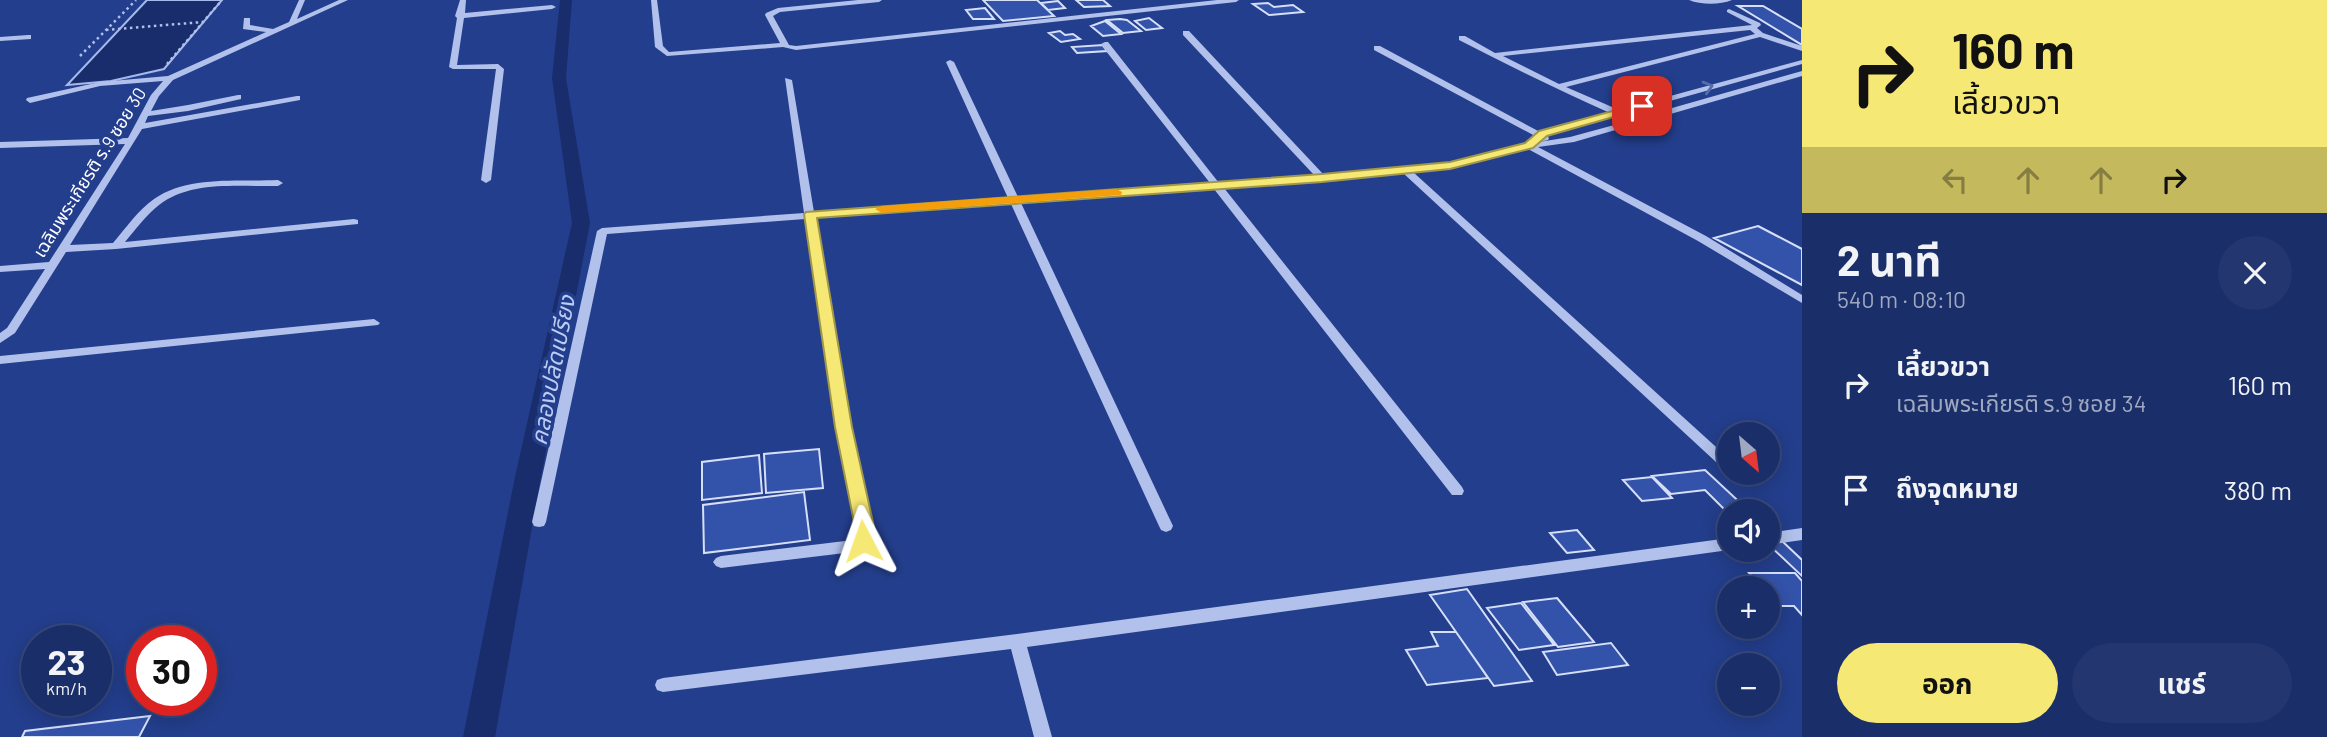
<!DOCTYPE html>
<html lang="th">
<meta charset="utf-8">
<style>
:root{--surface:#1a2e69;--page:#23366f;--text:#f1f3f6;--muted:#9fa8c0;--line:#384a7d;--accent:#f6e874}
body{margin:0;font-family:Barlow,"Noto Sans Thai",sans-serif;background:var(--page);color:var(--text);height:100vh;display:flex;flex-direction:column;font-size:26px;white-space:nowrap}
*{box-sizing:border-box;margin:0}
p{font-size:23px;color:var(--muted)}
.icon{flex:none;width:38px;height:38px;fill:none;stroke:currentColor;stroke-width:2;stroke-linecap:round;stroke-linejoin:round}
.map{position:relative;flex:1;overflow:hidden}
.side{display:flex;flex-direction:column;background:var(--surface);width:525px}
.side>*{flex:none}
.top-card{background:#f6e874;color:#111;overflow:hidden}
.needle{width:46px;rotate:152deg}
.fabs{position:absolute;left:1717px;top:422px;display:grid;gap:14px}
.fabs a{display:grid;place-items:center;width:63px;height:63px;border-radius:50%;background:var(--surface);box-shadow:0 4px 18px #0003,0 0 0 2px var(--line);font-size:35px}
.speed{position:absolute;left:21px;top:625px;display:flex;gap:14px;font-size:35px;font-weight:700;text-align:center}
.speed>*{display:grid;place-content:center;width:91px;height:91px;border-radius:50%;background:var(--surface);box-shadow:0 4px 18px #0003,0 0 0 2px var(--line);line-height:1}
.speed small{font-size:18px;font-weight:400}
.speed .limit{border:10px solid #d22;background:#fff;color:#111}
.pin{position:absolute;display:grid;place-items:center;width:60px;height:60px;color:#fff;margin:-30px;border-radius:14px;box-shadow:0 4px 10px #0006}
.me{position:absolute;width:77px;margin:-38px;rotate:356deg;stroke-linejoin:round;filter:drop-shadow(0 0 5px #0008)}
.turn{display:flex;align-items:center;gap:24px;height:147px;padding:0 35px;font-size:32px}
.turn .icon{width:91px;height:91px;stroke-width:2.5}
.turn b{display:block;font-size:49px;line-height:60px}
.lanes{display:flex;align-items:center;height:66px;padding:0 35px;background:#0003;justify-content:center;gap:35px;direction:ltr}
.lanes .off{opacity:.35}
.round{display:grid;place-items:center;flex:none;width:74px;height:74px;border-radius:37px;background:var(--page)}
.head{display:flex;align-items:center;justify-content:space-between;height:119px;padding:0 35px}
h1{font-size:42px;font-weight:700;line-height:52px}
.primary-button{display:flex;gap:14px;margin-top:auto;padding:14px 35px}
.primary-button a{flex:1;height:80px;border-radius:42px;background:var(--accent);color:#111;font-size:28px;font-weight:700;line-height:80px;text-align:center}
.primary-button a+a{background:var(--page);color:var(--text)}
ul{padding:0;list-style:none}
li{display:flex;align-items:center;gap:21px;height:105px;padding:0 35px}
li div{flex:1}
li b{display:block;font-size:26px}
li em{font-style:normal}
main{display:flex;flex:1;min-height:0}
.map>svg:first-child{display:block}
.water{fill:#192d6c;stroke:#a6b9ec;stroke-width:2}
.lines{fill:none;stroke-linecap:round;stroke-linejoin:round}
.canal{fill:#192d6c;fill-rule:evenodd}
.building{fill:#3352a9;stroke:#d6dff8;stroke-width:2}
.path{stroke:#b1c1eb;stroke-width:2.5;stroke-dasharray:2.5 3.5;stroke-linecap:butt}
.minor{fill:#b1c1eb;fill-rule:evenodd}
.oneway{stroke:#556cad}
.route{fill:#f6e874;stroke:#a0974b;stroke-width:2}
.slow{fill:#f59e0b}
.labels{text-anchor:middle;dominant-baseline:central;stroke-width:7;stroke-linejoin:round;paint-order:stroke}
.far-street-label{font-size:18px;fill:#fff;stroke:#233e8c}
.water-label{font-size:23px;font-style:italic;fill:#bdccf2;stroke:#233e8c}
</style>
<main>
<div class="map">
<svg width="1802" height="737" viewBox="0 0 1802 737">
<rect width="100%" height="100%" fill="#233e8c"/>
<path class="water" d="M147,0H222L164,69L111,81L67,85Z"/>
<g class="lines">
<path class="canal" d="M560,0H572L566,78L590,223L541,477L495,737H463L515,477L572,223L552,78Z"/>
</g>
<path class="building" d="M983,0H1037L1054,16L1003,21Z
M1076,0H1103L1110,6L1084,7Z
M1058,1L1065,8L1048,10L1041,3Z
M1268,3L1274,7L1293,5L1303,12L1269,15L1253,4Z
M1738,6H1763L1802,29V45Z
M985,8L994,19H973L966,10Z
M1149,18L1162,28L1146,30L1135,21Z
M1120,19L1127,20L1141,31L1123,33L1107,20Z
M1105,21L1121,34L1103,36L1091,26Z
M1060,31L1065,35L1073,34L1080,39L1061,42L1049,33Z
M1103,45L1107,51L1077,53L1072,47Z
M1758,226L1802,249V285L1714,238Z
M819,449L823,488L766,493L764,454Z
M759,455L762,493L702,500V462Z
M1705,470L1749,511H1729V514L1705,490L1671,494L1652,476Z
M1652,477L1672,498L1642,501L1623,480Z
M804,492L810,540L704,553L703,505Z
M1577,530L1594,550L1567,553L1550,533Z
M1781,540L1802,560V576L1768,544Z
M1749,573H1795L1802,581V615L1794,606H1776L1768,595V588H1761Z
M1467,589L1532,681L1494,686L1430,595Z
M1557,598L1594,642L1558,647L1523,602Z
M1521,603L1554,645L1519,650L1487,608Z
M1431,632H1456L1488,678L1427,685L1406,650L1438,646Z
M1611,643L1628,665L1557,675L1543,652Z
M150,716L139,737H22L25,731Z"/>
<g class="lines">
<path class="path" d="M106,30L203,22
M80,56L136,0
M167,64L222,0"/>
<path class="minor" d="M299,0H305L297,19L339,0H348L173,80L159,96L151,111L188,105L238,95H241V99L188,111L148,116L145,123L297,96H300V100L142,129L70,245L113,243C126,228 138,210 154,199C188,175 239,182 278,180L283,183L278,186C240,187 191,180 159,205C146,215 136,229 125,242L354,219L358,220V224L116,249L66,252L15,333L0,343V333L7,328L45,269L0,272V266L49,262L125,144L0,148V142L128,138L151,95L163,81L100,86L30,103L26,100L27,98L100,82L168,76L266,32L243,29L244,18H250V25L273,29L289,22Z
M460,0H466L465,13L552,5L556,7L552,9L464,18L457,65L498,64L504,69L491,180L486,183L481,180L496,69H453L449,67L457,18L455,16Z
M651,0H657L663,46L669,52L780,43L765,15L766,13L778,8L858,0H882L879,2L780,12L773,16L789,45L796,46L1217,0H1239L1236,2L796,50L783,47L667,56L655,47Z
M1689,0H1732C1720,5 1701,5 1689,0Z
M1729,9L1760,23L1761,25L1757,28L1763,33L1802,46V51L1760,37L1566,87L1619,110L1802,60V64L1627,113L1637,118L1802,71V76L1574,142L1538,147L1706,236L1802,295V303L1698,241L1528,149L1450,169L1413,172L1726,456L1728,459L1726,462H1716L1403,173L1224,188L1462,487L1464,491L1462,495H1452L1214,189L1021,203L1173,526L1171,530L1166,532L1161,530L1159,526L1011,204L815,218L851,427L873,534L868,545L845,553L721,568L716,566L713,562L716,558L721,556L845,541L857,537L859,534L837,427L805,219L607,234L546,522L544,526L539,527L534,526L532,522L597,231L602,228L804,213L785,78L792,80L814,212L1008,198L946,62L950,60L954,62L1018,197L1210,183L1102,46L1101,44L1105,42H1108L1219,183L1315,176L1183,35V31H1189L1324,175L1450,163L1526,144L1535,136L1374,50V46H1380L1540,132L1610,113C1559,90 1509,66 1459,40V36H1465L1495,53L1752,25L1727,12V10ZM1750,30L1755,34L1559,84L1503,56ZM1618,116L1629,121L1570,137L1539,142L1548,140L1549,138L1547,136Z
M28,35H31V39L0,41V37Z
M374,319L380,323L378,325L0,364V356Z
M1802,528V540L1768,545V533Z
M1729,538V550L1027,647L1052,737H1034L1011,649L663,692L657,690L655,685L657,680L663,678L1017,634Z"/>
</g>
<defs><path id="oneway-chevron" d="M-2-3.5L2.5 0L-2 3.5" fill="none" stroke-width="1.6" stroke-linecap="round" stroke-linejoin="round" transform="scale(1.75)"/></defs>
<use class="oneway" href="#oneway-chevron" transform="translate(1708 87) rotate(-16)"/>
<path class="route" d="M1642,103L1645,104V108L1547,136L1533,148L1450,169L1322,182L817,218L852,427L874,527L870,546L863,548L856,546L853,541L855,527L835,427L804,214L806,212L1322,174L1450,162L1525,143L1539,131Z"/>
<path class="slow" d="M1116,189L1122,192L1121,195L882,213L875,209L882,206Z"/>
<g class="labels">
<g class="far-street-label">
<text transform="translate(89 172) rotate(-58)">เฉลิมพระเกียรติ ร.9 ซอย 30</text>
</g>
<g class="water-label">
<text transform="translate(552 370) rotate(-79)">คลองปลัดเปรียง</text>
</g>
</g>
</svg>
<div class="fabs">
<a><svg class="needle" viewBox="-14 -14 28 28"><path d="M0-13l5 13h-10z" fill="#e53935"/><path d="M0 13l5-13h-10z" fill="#9fa8c0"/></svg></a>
<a><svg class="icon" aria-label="sound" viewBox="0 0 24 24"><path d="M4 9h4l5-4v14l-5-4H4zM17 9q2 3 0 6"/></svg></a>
<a>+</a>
<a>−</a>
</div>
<div class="speed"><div>23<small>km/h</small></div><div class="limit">30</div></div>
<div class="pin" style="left:1642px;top:106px;background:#d93025"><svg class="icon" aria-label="arrive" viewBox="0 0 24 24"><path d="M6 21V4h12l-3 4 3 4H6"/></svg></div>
<svg class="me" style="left:863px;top:541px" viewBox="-20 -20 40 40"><path d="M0-17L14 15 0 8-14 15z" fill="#f6e874" stroke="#fff" stroke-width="4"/></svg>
</div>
<section class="side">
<div class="top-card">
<div class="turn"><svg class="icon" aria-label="right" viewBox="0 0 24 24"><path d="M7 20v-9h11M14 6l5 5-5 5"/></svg><div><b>160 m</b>เลี้ยวขวา</div></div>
<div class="lanes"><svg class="icon off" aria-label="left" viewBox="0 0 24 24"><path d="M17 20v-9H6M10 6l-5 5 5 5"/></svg><svg class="icon off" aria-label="ahead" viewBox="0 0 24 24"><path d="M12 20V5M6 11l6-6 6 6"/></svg><svg class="icon off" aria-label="ahead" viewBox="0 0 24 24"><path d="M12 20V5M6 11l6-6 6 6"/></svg><svg class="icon" aria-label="right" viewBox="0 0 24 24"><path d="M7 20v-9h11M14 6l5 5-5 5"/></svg></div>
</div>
<div class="head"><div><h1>2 นาที</h1><p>540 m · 08:10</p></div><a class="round"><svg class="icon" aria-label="close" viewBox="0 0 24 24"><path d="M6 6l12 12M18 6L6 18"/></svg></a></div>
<ul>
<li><svg class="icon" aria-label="right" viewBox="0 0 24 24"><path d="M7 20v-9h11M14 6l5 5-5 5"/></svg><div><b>เลี้ยวขวา</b><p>เฉลิมพระเกียรติ ร.9 ซอย 34</p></div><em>160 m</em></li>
<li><svg class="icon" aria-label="arrive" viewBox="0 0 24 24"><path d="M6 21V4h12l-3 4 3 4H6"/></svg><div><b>ถึงจุดหมาย</b></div><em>380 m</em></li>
</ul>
<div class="primary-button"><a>ออก</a><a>แชร์</a></div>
</section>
</main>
